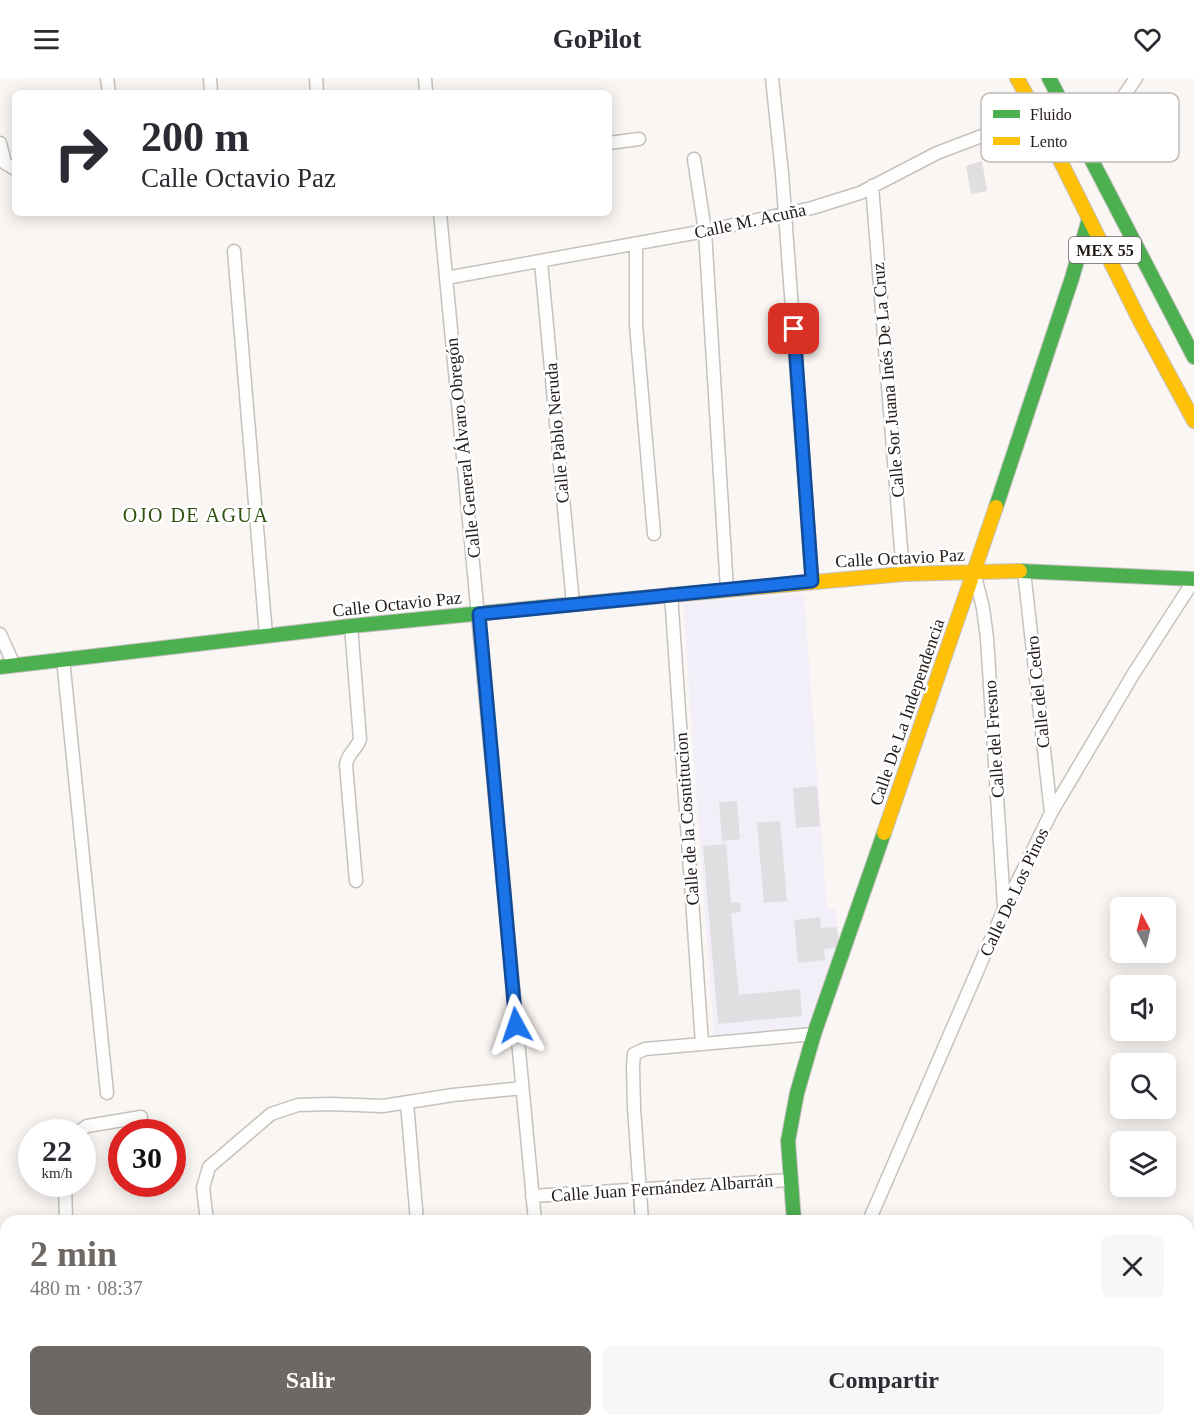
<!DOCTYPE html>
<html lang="es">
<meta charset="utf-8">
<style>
:root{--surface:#fff;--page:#f7f7f7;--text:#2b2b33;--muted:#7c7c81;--accent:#6e6865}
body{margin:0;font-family:"Times New Roman",serif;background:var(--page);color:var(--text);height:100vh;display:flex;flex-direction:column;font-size:22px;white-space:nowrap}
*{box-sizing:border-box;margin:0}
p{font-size:20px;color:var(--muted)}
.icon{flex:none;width:33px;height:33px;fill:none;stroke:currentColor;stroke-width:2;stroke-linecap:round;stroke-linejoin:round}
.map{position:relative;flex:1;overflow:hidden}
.sheet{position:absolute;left:0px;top:1137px;width:1194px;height:212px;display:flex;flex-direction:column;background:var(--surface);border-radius:18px 18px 0 0;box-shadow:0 3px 15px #0003}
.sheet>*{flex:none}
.guide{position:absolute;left:12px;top:12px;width:600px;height:126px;border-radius:9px;box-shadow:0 3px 15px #0003;background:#fff;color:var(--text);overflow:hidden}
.needle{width:39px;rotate:353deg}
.controls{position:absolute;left:1110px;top:819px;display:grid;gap:12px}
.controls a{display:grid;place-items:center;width:66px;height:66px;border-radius:9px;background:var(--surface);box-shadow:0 3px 15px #0003;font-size:30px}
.speed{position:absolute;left:18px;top:1041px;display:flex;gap:12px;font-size:30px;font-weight:700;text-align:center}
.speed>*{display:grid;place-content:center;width:78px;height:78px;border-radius:50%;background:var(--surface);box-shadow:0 3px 15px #0003;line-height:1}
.speed small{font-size:15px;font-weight:400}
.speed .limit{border:9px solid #d22;background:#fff;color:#111}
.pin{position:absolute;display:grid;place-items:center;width:51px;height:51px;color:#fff;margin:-26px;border-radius:12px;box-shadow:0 3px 9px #0006}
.me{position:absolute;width:66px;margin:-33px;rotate:355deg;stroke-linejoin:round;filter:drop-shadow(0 0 4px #0008)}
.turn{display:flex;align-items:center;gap:21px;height:126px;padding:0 30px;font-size:27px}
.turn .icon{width:78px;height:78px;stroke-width:2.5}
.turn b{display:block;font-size:42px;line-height:51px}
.round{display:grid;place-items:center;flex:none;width:63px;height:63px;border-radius:9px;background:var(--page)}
.summary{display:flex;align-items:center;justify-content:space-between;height:102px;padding:0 30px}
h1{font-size:36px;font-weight:700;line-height:45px;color:var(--accent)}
.action{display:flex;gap:12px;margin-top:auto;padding:12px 30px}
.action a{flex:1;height:69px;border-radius:9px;background:var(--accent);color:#fff;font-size:24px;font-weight:700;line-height:69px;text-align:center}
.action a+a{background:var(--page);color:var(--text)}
header{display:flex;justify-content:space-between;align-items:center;height:78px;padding:0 30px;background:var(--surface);font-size:27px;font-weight:700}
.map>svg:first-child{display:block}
.education{fill:#f3eff8}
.building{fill:#e0dee1}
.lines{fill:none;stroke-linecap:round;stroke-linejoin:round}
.street-casing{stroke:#c6c1be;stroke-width:15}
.fast-casing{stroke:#c6c1be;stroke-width:16}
.slow-casing{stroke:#c6c1be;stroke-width:16}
.street{stroke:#fefefd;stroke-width:12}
.fast{stroke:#4caf50;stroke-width:14}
.slow{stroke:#ffc107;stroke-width:14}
.route-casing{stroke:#114b97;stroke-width:15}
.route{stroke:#1a73e8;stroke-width:10}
.labels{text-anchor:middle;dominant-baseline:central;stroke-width:5;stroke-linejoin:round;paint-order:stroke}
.shield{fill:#fff;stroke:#65605d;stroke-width:1.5}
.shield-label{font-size:16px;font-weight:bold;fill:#231c18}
.street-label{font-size:18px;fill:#231c18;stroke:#fff}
.neighbourhood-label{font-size:20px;letter-spacing:1.5px;fill:#2f510f;stroke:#fff}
.key{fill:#fff;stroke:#bdbbba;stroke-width:1.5}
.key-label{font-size:16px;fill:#231c18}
</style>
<header><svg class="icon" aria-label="menu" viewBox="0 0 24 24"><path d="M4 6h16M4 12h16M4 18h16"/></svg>GoPilot<svg class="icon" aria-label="heart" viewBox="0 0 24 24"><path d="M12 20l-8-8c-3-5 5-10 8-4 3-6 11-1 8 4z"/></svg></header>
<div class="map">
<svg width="1194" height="1348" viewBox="0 0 1194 1348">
<rect width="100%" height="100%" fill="#faf6f4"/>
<path class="education" d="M804,516L827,831H836L840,870L808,951L714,960L683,525Z"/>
<path class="building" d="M982,83L987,113L971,116L966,88Z
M817,708L820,748L796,750L793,710Z
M737,723L740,761L722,763L719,724Z
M780,743L787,823L764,825L757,745Z
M726,766L731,825L740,824L741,834L731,835L739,917L800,911L802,938L718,946L703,768Z
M820,839L821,850L837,849L839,869L824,871L825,882L798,885L794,842Z"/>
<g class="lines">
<g class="street-casing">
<path id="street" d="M107,0L109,15
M210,0L211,15
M316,0L317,15
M425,0L426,15
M772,0L782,95L812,503
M0,65L5,85L15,91
M609,65L639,61
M1087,72L1136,0
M694,81L705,153L727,512
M872,108L903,496
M440,135L535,1143
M636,166V247L654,456
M234,173L266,557
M541,184L573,526
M446,200L705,153L812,130L860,115L937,75L987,56L1039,40
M1024,493L1051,735
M974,494L983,530L987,560L1004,828
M671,516L702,966
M351,548L360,661C357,671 347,676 346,687L356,803
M0,556L14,587
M63,581L107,1015
M407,1025L417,1143
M78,1054L87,1048L141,1039
M65,1106L66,1143
M532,1118L791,1102
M207,1143L203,1110L209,1089L271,1036L298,1027L331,1026L383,1028L453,1017L522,1010
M642,1143L634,1030L633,988L634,976L645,971L814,956
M869,1143L1005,829L1051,735L1134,595L1194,502
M558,1342L559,1348
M888,1348L964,1342"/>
</g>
<g class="fast-casing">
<path id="fast" d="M1049,0L1194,279
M996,429L1072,200L1089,141
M1020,493L1194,501
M0,589L351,548L575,526
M794,1143L788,1063L797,1015L814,956L884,755
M0,1243L6,1249
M76,1342L79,1348"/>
</g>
<g class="slow-casing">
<path id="slow" d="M1017,0L1039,40L1140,243L1194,343
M575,526L903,496L1020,493
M884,755L996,429
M811,1342V1348"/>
</g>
<use href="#street" class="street"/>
<use href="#fast" class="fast"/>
<use href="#slow" class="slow"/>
</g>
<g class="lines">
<g class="route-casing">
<path id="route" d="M516,947L479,536L812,503L794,251"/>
</g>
<use href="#route" class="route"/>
</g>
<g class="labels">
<rect class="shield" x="1069" y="159" width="72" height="26" rx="4.5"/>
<g class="shield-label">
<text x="1105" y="172">MEX 55</text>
</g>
<g class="street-label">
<text transform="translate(750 143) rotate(-12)">Calle M. Acuña</text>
<text transform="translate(888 302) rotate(-95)">Calle Sor Juana Inés De La Cruz</text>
<text transform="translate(557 355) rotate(-95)">Calle Pablo Neruda</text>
<text transform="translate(463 370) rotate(-96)">Calle General Álvaro Obregón</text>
<text transform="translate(900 480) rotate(-3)">Calle Octavio Paz</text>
<text transform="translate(397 526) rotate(-6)">Calle Octavio Paz</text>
<text transform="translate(1038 614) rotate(-96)">Calle del Cedro</text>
<text transform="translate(907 634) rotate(-71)">Calle De La Independencia</text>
<text transform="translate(994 661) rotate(-94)">Calle del Fresno</text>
<text transform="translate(687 741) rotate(-94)">Calle de la Cosntitucion</text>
<text transform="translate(1014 814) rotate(-65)">Calle De Los Pinos</text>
<text transform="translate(662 1110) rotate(-4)">Calle Juan Fernández Albarrán</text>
</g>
<g class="neighbourhood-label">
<text x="196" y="437">OJO DE AGUA</text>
</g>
</g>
<rect x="981" y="15" width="198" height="69" rx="9" class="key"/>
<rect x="993" y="32" width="27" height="8" fill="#4caf50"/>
<rect x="993" y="59" width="27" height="8" fill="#ffc107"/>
<g class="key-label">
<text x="1030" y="42">Fluido</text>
<text x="1030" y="69">Lento</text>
</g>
</svg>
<div class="controls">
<a><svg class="needle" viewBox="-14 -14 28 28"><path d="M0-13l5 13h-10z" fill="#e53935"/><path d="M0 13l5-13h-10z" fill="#7c7c81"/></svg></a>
<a><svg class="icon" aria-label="sound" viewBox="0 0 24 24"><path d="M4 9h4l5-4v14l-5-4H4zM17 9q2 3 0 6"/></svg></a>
<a><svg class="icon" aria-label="search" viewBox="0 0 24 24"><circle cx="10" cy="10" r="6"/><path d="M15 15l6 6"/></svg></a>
<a><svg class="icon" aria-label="layers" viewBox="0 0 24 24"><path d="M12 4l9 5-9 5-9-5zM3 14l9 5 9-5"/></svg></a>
</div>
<div class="speed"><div>22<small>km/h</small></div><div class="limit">30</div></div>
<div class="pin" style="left:794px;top:251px;background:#d93025"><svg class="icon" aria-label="arrive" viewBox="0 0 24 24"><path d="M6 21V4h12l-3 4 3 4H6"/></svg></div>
<svg class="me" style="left:516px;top:947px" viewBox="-20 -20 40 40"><path d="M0-17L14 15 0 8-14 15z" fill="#1a73e8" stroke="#fff" stroke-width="4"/></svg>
<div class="guide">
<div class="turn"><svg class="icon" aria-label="right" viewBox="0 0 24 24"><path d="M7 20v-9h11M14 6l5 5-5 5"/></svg><div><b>200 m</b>Calle Octavio Paz</div></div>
</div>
<section class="sheet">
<div class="summary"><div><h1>2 min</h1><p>480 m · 08:37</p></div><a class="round"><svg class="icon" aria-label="close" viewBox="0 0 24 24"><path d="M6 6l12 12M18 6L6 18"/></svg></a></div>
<div class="action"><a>Salir</a><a>Compartir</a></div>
</section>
</div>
